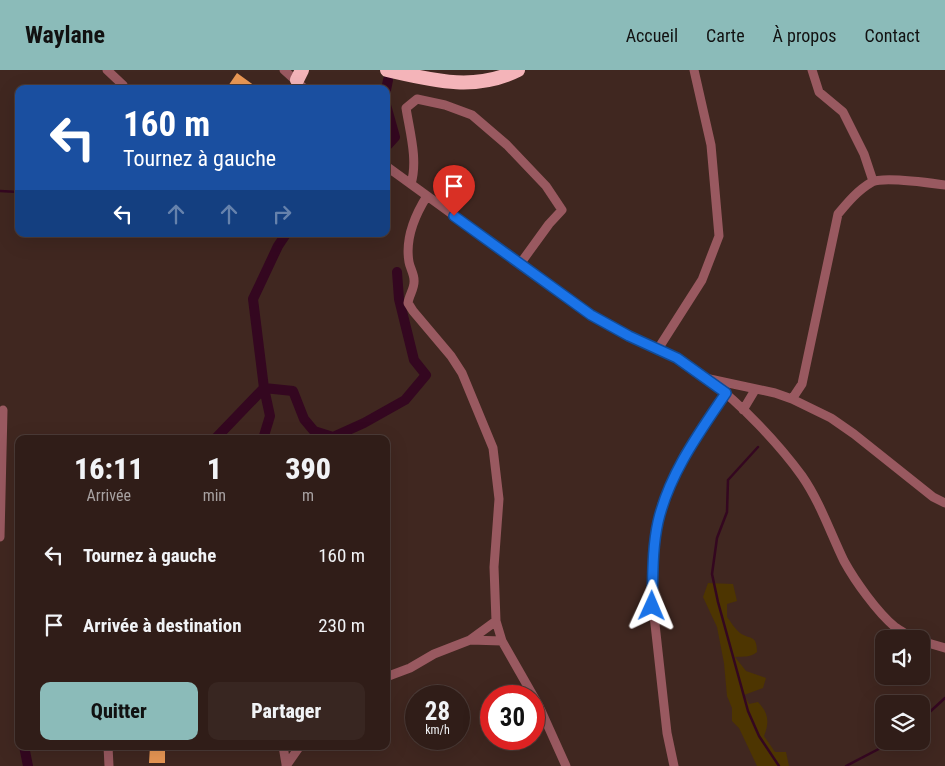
<!DOCTYPE html>
<html lang="fr">
<meta charset="utf-8">
<style>
:root{--surface:#301d18;--page:#382621;--text:#f1f3f6;--muted:#a8a2a2;--line:#4b3b37;--accent:#8bbbb9}
body{margin:0;font-family:"Roboto Condensed",sans-serif;background:var(--page);color:var(--text);height:100vh;display:flex;flex-direction:column;font-size:19px;white-space:nowrap}
*{box-sizing:border-box;margin:0}
p{font-size:16px;color:var(--muted)}
.icon{flex:none;width:28px;height:28px;fill:none;stroke:currentColor;stroke-width:2;stroke-linecap:round;stroke-linejoin:round}
.map{position:relative;flex:1;overflow:hidden}
.details{position:absolute;left:15px;top:365px;width:375px;height:315px;display:flex;flex-direction:column;background:var(--surface);border-radius:10px;box-shadow:0 5px 20px #0002,0 0 0 1px var(--line)}
.details>*{flex:none}
.hud{position:absolute;left:15px;top:15px;width:375px;height:152px;border-radius:10px;box-shadow:0 5px 20px #0002,0 0 0 1px var(--line);background:#1a4fa0;color:#fff;overflow:hidden}
.controls{position:absolute;left:875px;top:560px;display:grid;gap:10px}
.controls a{display:grid;place-items:center;width:55px;height:55px;border-radius:10px;background:var(--surface);box-shadow:0 5px 20px #0002,0 0 0 1px var(--line);font-size:25px}
.speed{position:absolute;left:405px;top:615px;display:flex;gap:10px;font-size:25px;font-weight:700;text-align:center}
.speed>*{display:grid;place-content:center;width:65px;height:65px;border-radius:50%;background:var(--surface);box-shadow:0 5px 20px #0002,0 0 0 1px var(--line);line-height:1}
.speed small{font-size:12px;font-weight:400}
.speed .limit{border:8px solid #d22;background:#fff;color:#111}
.pin{position:absolute;display:grid;place-items:center;width:42px;height:42px;color:#fff;margin:-51px -21px;border-radius:50% 50% 50% 0;rotate:-45deg;box-shadow:0 0 5px #0007}
.pin .icon{rotate:45deg}
.me{position:absolute;width:55px;margin:-28px;rotate:1deg;stroke-linejoin:round;filter:drop-shadow(0 0 4px #0008)}
.turn{display:flex;align-items:center;gap:18px;height:105px;padding:0 25px;font-size:22px}
.turn .icon{width:65px;height:65px;stroke-width:2.5}
.turn b{display:block;font-size:35px;line-height:42px}
.lanes{display:flex;align-items:center;height:48px;padding:0 25px;background:#0003;justify-content:center;gap:25px;direction:ltr}
.lanes .off{opacity:.35}
.eta{display:flex;justify-content:space-evenly;align-items:center;height:85px;text-align:center}
.eta b{font-size:30px;font-weight:800;line-height:35px}
.action{display:flex;gap:10px;margin-top:auto;padding:10px 25px}
.action a{flex:1;height:58px;border-radius:10px;background:var(--accent);color:#111;font-size:20px;font-weight:800;line-height:58px;text-align:center}
.action a+a{background:var(--page);color:var(--text)}
ul{padding:0;list-style:none}
li{display:flex;align-items:center;gap:15px;height:70px;padding:0 25px}
li div{flex:1}
li b{display:block;font-size:19px}
li em{font-style:normal}
header{display:flex;align-items:center;gap:30px;box-sizing:border-box;height:70px;padding:0 25px;background:var(--accent);color:#111}
header strong{font-size:24px}
nav{display:flex;gap:28px;margin-inline-start:auto;font-size:18px}
.map>svg:first-child{display:block}
.green{fill:#4d3501}
.lines{fill:none;stroke-linecap:round;stroke-linejoin:round}
.stream{stroke:#340720;stroke-width:2.5}
.canal{stroke:#340720;stroke-width:10}
.building{fill:#ea9855}
.minor{stroke:#995960;stroke-width:9}
.highway{stroke:#f4b4b9;stroke-width:14}
.route-casing{stroke:#114b97;stroke-width:12}
.route{stroke:#1a73e8;stroke-width:9}
</style>
<header>
<strong>Waylane</strong>
<nav><a>Accueil</a><a>Carte</a><a>À propos</a><a>Contact</a></nav>
</header>
<div class="map">
<svg width="945" height="696" viewBox="0 0 945 696">
<rect width="100%" height="100%" fill="#402720"/>
<path class="green" d="M708,513L733,514L737,531L727,534V547C731,552 735,559 740,563C750,570 757,564 757,582C749,588 744,586 735,587L746,601L766,608L763,618L744,625L749,634L758,632C768,643 770,651 764,666L775,682H786L789,696H757L739,658L732,651V638L727,626L724,593L717,557L703,527Z"/>
<g class="lines">
<path class="stream" d="M0,121L19,122
M758,377L728,410L727,442L717,468L712,504L718,532L748,641L759,666L779,696
M921,650L945,628
M846,696L894,671"/>
<path class="canal" d="M386,20L388,10
M386,35L395,67L386,77
M215,369L264,318L293,321L304,349L314,361L333,367L364,353L405,330L426,305L414,290L399,229L397,202
M263,369L270,346L264,318L253,229L278,176L286,164
M19,643V649
M24,676L28,696"/>
</g>
<path class="building" d="M237,3L259,19H226Z
M150,676H165V693H149Z"/>
<g class="lines">
<path class="minor" d="M107,0L123,15L125,19
M284,0L305,19
M812,0L819,22L843,42L864,84L873,111
M386,96L591,245L629,266L677,288L705,308L775,323L792,329L831,348L854,364L933,427L945,433
M411,114C418,90 410,63 406,38L417,29L445,35L472,45L507,75L546,116L562,140L549,154L520,194
M427,126C415,145 405,169 409,192C410,198 414,204 414,210C415,218 409,225 408,233L413,241L451,286L462,303L493,378L499,429L494,497L496,551L502,571L539,636L566,696
M658,279L702,210L719,166L711,75L694,0
M709,310C741,334 779,374 802,406C820,432 830,462 844,491C855,511 877,542 895,557C901,561 908,565 914,569
M792,329L802,314L838,144C848,132 858,120 872,112C884,106 930,113 945,115
M743,340L755,320
M0,467L3,340
M470,570L502,571
M921,571L945,578
M386,607L410,598L434,584L470,570L496,551
M108,676L109,696
M283,676L286,694
M286,696L300,676
M674,696L667,663L653,536V496L657,454L662,434L685,384L726,323"/>
<path class="highway" d="M387,0C431,10 475,22 518,0
M297,10L302,0"/>
</g>
<g class="lines">
<g class="route-casing">
<path id="route" d="M454,146L591,245L629,266L677,288L726,323C699,363 669,404 658,452C652,479 653,508 652,536"/>
</g>
<use href="#route" class="route"/>
</g>
</svg>
<div class="controls">
<a><svg class="icon" aria-label="sound" viewBox="0 0 24 24"><path d="M4 9h4l5-4v14l-5-4H4zM17 9q2 3 0 6"/></svg></a>
<a><svg class="icon" aria-label="layers" viewBox="0 0 24 24"><path d="M12 4l9 5-9 5-9-5zM3 14l9 5 9-5"/></svg></a>
</div>
<div class="speed"><div>28<small>km/h</small></div><div class="limit">30</div></div>
<div class="pin" style="left:454px;top:146px;background:#d93025"><svg class="icon" aria-label="arrive" viewBox="0 0 24 24"><path d="M6 21V4h12l-3 4 3 4H6"/></svg></div>
<svg class="me" style="left:652px;top:536px" viewBox="-20 -20 40 40"><path d="M0-17L14 15 0 8-14 15z" fill="#1a73e8" stroke="#fff" stroke-width="4"/></svg>
<div class="hud">
<div class="turn"><svg class="icon" aria-label="left" viewBox="0 0 24 24"><path d="M17 20v-9H6M10 6l-5 5 5 5"/></svg><div><b>160 m</b>Tournez à gauche</div></div>
<div class="lanes"><svg class="icon" aria-label="left" viewBox="0 0 24 24"><path d="M17 20v-9H6M10 6l-5 5 5 5"/></svg><svg class="icon off" aria-label="ahead" viewBox="0 0 24 24"><path d="M12 20V5M6 11l6-6 6 6"/></svg><svg class="icon off" aria-label="ahead" viewBox="0 0 24 24"><path d="M12 20V5M6 11l6-6 6 6"/></svg><svg class="icon off" aria-label="right" viewBox="0 0 24 24"><path d="M7 20v-9h11M14 6l5 5-5 5"/></svg></div>
</div>
<section class="details">
<div class="eta">
<div><b>16:11</b><p>Arrivée</p></div>
<div><b>1</b><p>min</p></div>
<div><b>390</b><p>m</p></div>
</div>
<ul>
<li><svg class="icon" aria-label="left" viewBox="0 0 24 24"><path d="M17 20v-9H6M10 6l-5 5 5 5"/></svg><div><b>Tournez à gauche</b></div><em>160 m</em></li>
<li><svg class="icon" aria-label="arrive" viewBox="0 0 24 24"><path d="M6 21V4h12l-3 4 3 4H6"/></svg><div><b>Arrivée à destination</b></div><em>230 m</em></li>
</ul>
<div class="action"><a>Quitter</a><a>Partager</a></div>
</section>
</div>
